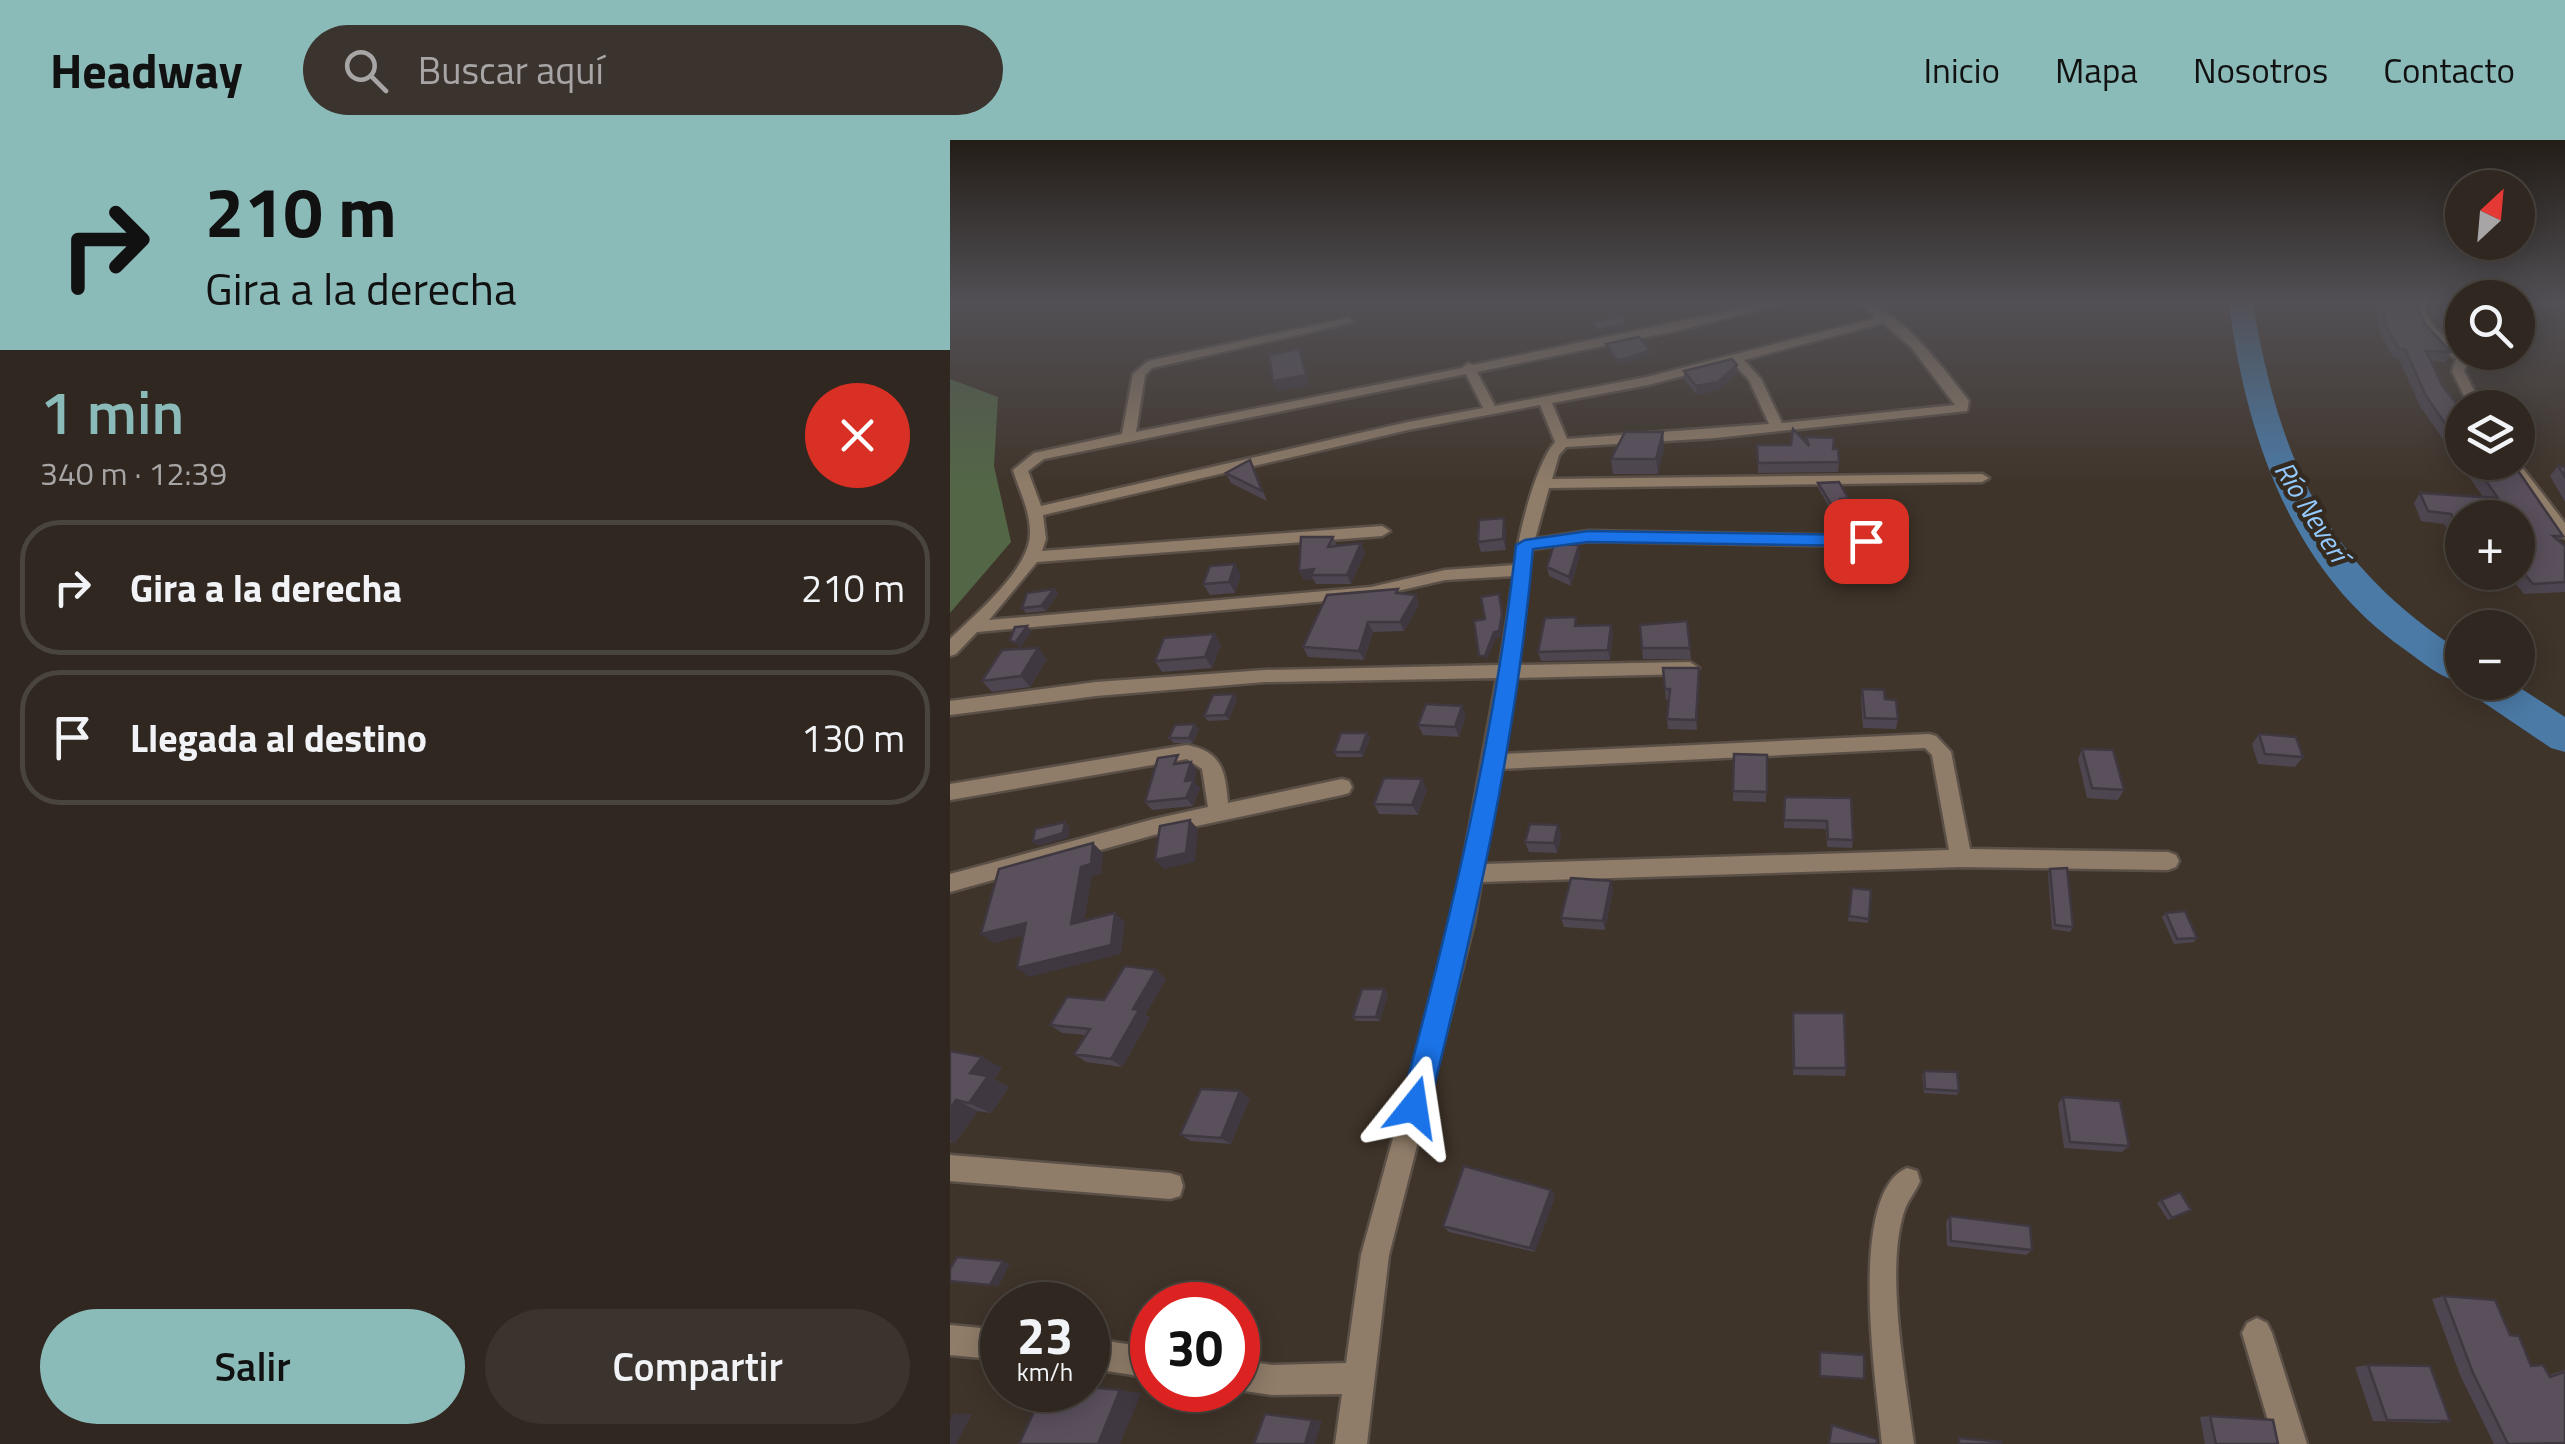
<!DOCTYPE html>
<html lang="es">
<meta charset="utf-8">
<style>
:root{--surface:#2f2720;--page:#3b332d;--text:#f1f3f6;--muted:#a7a5a5;--line:#4a443e;--accent:#8bbbb9}
body{margin:0;font-family:"Titillium Web",sans-serif;background:var(--page);color:var(--text);height:100vh;display:flex;flex-direction:column;font-size:38px;white-space:nowrap}
*{box-sizing:border-box;margin:0}
p{font-size:32px;color:var(--muted)}
.icon{flex:none;width:55px;height:55px;fill:none;stroke:currentColor;stroke-width:2;stroke-linecap:round;stroke-linejoin:round}
.map{position:relative;flex:1;overflow:hidden}
.details{display:flex;flex-direction:column;background:var(--surface);width:950px}
.details>*{flex:none}
.top-card{background:#8bbbb9;color:#111;overflow:hidden}
.needle{width:65px;rotate:26deg}
.controls{position:absolute;left:1495px;top:30px;display:grid;gap:20px}
.controls a{display:grid;place-items:center;width:90px;height:90px;border-radius:50%;background:var(--surface);box-shadow:0 5px 25px #0003,0 0 0 2px var(--line);font-size:50px}
.speed{position:absolute;left:30px;top:1142px;display:flex;gap:20px;font-size:50px;font-weight:700;text-align:center}
.speed>*{display:grid;place-content:center;width:130px;height:130px;border-radius:50%;background:var(--surface);box-shadow:0 5px 25px #0003,0 0 0 2px var(--line);line-height:1}
.speed small{font-size:25px;font-weight:400}
.speed .limit{border:15px solid #d22;background:#fff;color:#111}
.pin{position:absolute;display:grid;place-items:center;width:85px;height:85px;color:#fff;margin:-42px;border-radius:20px;box-shadow:0 5px 15px #0006}
.me{position:absolute;width:110px;margin:-55px;rotate:15deg;stroke-linejoin:round;filter:drop-shadow(0 0 8px #0008)}
.turn{display:flex;align-items:center;gap:35px;height:210px;padding:0 40px;font-size:45px}
.turn .icon{width:130px;height:130px;stroke-width:2.5}
.turn b{display:block;font-size:70px;line-height:85px}
.round{display:grid;place-items:center;flex:none;width:105px;height:105px;border-radius:52px;background:var(--page)}
.summary{display:flex;align-items:center;justify-content:space-between;height:170px;padding:0 40px}
h1{font-size:60px;font-weight:600;line-height:75px;color:var(--accent)}
.button{display:flex;gap:20px;margin-top:auto;padding:20px 40px}
.button a{flex:1;height:115px;border-radius:60px;background:var(--accent);color:#111;font-size:40px;font-weight:600;line-height:115px;text-align:center}
.button a+a{background:var(--page);color:var(--text)}
ul{padding:0;list-style:none}
li{display:flex;align-items:center;gap:30px;height:135px;margin:0 20px 15px;padding:0 20px;border:5px solid var(--line);border-radius:40px}
li div{flex:1}
li b{display:block;font-size:38px}
li em{font-style:normal}
header{display:flex;align-items:center;gap:60px;box-sizing:border-box;height:140px;padding:0 50px;background:var(--accent);color:#111}
header strong{font-size:48px}
nav{display:flex;gap:55px;margin-inline-start:auto;font-size:35px}
.search{width:700px;height:90px;background:var(--page);display:flex;align-items:center;gap:25px;box-sizing:border-box;padding:0 35px;border-radius:55px;color:var(--muted);font-size:38px}
main{display:flex;flex:1;min-height:0}
.map>svg:first-child{display:block}
.green{fill:#536646}
.lines{fill:none;stroke-linecap:round;stroke-linejoin:round}
.river{fill:#4b7aa6;fill-rule:evenodd}
.minor-casing{stroke:#5b5047;stroke-width:5}
.minor{fill:#907d69;fill-rule:evenodd}
.wall{fill:#4d454f}
.shaded-wall{fill:#3f3840}
.building{fill:#5a505c;stroke:#3f3840;stroke-width:2.5}
.route{fill:#1a73e8;stroke:#114b97;stroke-width:2.5}
.labels{text-anchor:middle;dominant-baseline:central;stroke-width:9;stroke-linejoin:round;paint-order:stroke}
.far-water-label{font-size:28px;font-style:italic;fill:#94cafd;stroke:#352a20}
</style>
<header>
<strong>Headway</strong>
<div class="search"><svg class="icon" aria-label="search" viewBox="0 0 24 24"><circle cx="10" cy="10" r="6"/><path d="M15 15l6 6"/></svg>Buscar aquí</div>
<nav><a>Inicio</a><a>Mapa</a><a>Nosotros</a><a>Contacto</a></nav>
</header>
<main>
<section class="details">
<div class="top-card">
<div class="turn"><svg class="icon" aria-label="right" viewBox="0 0 24 24"><path d="M7 20v-9h11M14 6l5 5-5 5"/></svg><div><b>210 m</b>Gira a la derecha</div></div>
</div>
<div class="summary"><div><h1>1 min</h1><p>340 m · 12:39</p></div><a class="round" style="background:#d93025;color:#fff"><svg class="icon" aria-label="close" viewBox="0 0 24 24"><path d="M6 6l12 12M18 6L6 18"/></svg></a></div>
<ul>
<li><svg class="icon" aria-label="right" viewBox="0 0 24 24"><path d="M7 20v-9h11M14 6l5 5-5 5"/></svg><div><b>Gira a la derecha</b></div><em>210 m</em></li>
<li><svg class="icon" aria-label="arrive" viewBox="0 0 24 24"><path d="M6 21V4h12l-3 4 3 4H6"/></svg><div><b>Llegada al destino</b></div><em>130 m</em></li>
</ul>
<div class="button"><a>Salir</a><a>Compartir</a></div>
</section>
<div class="map">
<svg width="1615" height="1304" viewBox="0 0 1615 1304">
<rect width="100%" height="100%" fill="#3f342a"/>
<path class="green" d="M0,239L48,257L44,326L61,402L0,473Z"/>
<g class="lines">
<path class="river" d="M1279,164H1303C1330,321 1375,424 1512,512V542H1561L1615,577V612L1601,608L1518,552L1513,543C1492,539 1472,522 1454,509C1341,430 1296,295 1279,164Z"/>
<g class="minor-casing">
<path id="minor" d="M811,164H832L735,189L527,232L545,266L697,237L926,178L912,164C946,164 998,234 1019,261L1017,271L765,298L616,307L609,315L602,339L1032,334L1039,338L1032,342L599,348L585,399L639,391L916,396L924,401L916,406L639,401L582,409L567,525L740,522L749,528L740,534L565,538L552,614L979,594L986,596L1001,612L1020,709L1218,712L1226,715L1229,721L1226,727L1218,730L1011,727L531,742L524,783L439,1115L417,1304H385L392,1254L322,1255L288,1250V1220L322,1225L396,1223L411,1115L502,783L547,538L315,542L146,556L0,575V561L146,542L315,530L550,525L564,436L495,440L421,457L27,492L6,514L0,516V499C24,475 81,429 80,392C80,370 69,350 63,330L84,313L172,294L183,234L198,221L398,178L404,182L202,228L195,235L186,292L512,228L518,223L523,225ZM933,183L961,207L1005,265L832,283L811,239L794,220ZM783,223L799,240L819,284L617,299L602,263L698,245ZM516,234L533,268L458,282L91,366L78,331L94,319ZM590,265L605,302C586,323 568,395 565,425L495,430L421,447L39,480L87,422L432,396L440,391L432,386L92,411L96,399L93,375L458,290ZM975,608L982,615L999,710L534,724L550,629Z
M1460,164H1472C1481,184 1489,200 1512,199V205L1504,207L1516,214L1543,212L1539,221L1518,222L1514,231L1533,268H1520L1502,231L1506,219L1493,211L1494,204L1473,192Z
M1553,322H1568L1615,383V398L1610,396Z
M237,605C272,612 275,630 278,663L392,639L399,641L402,647L399,653L392,655L204,695L0,752V734L204,679L258,667L252,629L237,619L0,660V644Z
M0,1015L220,1033L230,1036L233,1046L230,1056L220,1059L0,1041Z
M957,1028L967,1031L970,1041C966,1051 959,1059 955,1069C934,1128 956,1241 964,1304H932C927,1249 896,1053 957,1028Z
M1307,1178L1317,1183L1322,1193L1357,1304H1325L1292,1193L1297,1183Z
M0,1185L52,1190V1220L0,1215Z
M138,1198L202,1208V1238L138,1228Z"/>
</g>
<use href="#minor" class="minor"/>
</g>
<path class="wall" d="M1425,164H1466L1475,184L1501,212L1495,222L1481,221L1493,247L1512,270V322H1562L1613,396L1609,401L1615,406V452L1574,454L1556,432H1568V378H1512V405H1508L1494,384L1471,381L1464,363L1470,353L1533,357L1470,266L1449,219L1444,218L1431,196Z
M1475,164H1504L1505,181L1500,190L1489,186Z
M734,231L787,233L768,250L747,255L734,239Z
M713,292L714,307L708,334H663L661,319Z
M856,297L884,309L889,322L888,332L808,333L807,305H841L855,302Z
M1608,326L1615,327V362L1600,336Z
M305,330L317,361L281,343L276,333Z
M868,343L898,363L890,364V385L868,348Z
M556,389V410L531,412L528,402Z
M383,397L387,406L415,412L401,444H366L363,439L354,440L349,431Z
M630,414L621,446L599,436L597,427Z
M291,435L285,453L260,455L253,444Z
M104,449L108,454L96,471L76,473L72,468Z
M450,454L466,455L469,465L454,491L423,492L414,520L358,517L353,507Z
M737,481L741,519H693L692,508Z
M661,485L663,494L660,520L591,521L588,512L628,486Z
M264,494L271,505L262,528L212,532L205,521Z
M88,508L97,519L80,547L42,552L32,541Z
M713,528H749L747,590L718,589L717,579L719,559L716,560Z
M912,549L935,559L948,579L946,589L913,588L911,560Z
M284,554L287,559L279,580L258,581L254,576Z
M516,576L509,597L473,595L468,585Z
M249,589L243,603H224L219,598Z
M417,593L420,598L413,617H387L384,612Z
M1309,594L1353,617L1345,627L1308,624L1302,604Z
M1132,609L1174,650L1168,660L1137,658L1128,619Z
M817,615L816,662L783,661V651Z
M234,623L247,630L244,641L250,648L243,666L202,670L195,662Z
M477,649L468,675L429,674L424,664Z
M835,657L901,658L903,700L902,708L877,707L876,689L834,688Z
M608,685L611,695L607,713L579,712L575,702Z
M1100,729L1123,787L1120,792L1102,789L1098,734Z
M661,741L663,750L655,790L614,787L611,778Z
M902,748L921,750L918,783L898,781Z
M1216,773L1247,798L1244,802L1224,804L1212,777Z
M206,830L216,839L195,875L200,878L172,927L136,922L124,914L136,895L112,893L100,885L154,860Z
M434,849L438,854L430,881H406L403,877Z
M842,881L896,928L895,936L843,935Z
M0,911L52,928L44,939L59,947L41,973L28,971L5,1003L0,1002Z
M974,931L1009,951L1007,955L974,953L972,935Z
M1113,957L1179,1006L1172,1012L1114,1008L1108,964Z
M300,958L281,1004L241,1001L230,995Z
M601,1050L605,1056L585,1112L499,1092L493,1086Z
M1211,1060L1237,1073L1218,1080L1207,1063Z
M1000,1076L1082,1110L1076,1115L997,1106L996,1082Z
M1494,1156L1560,1195L1581,1226L1599,1235L1615,1230V1303L1544,1304L1510,1235L1482,1159Z
M1418,1225L1500,1281L1485,1283L1423,1281L1405,1227Z
M1260,1276L1328,1304H1255L1250,1277Z"/>
<path class="shaded-wall" d="M677,183L678,188L648,195L647,190Z
M349,209L360,245L327,251L323,241Z
M700,210V215L682,222L667,225V220Z
M787,225V233L768,250L747,255L746,246Z
M713,292L714,307L708,334L706,319Z
M898,358V363L889,364L890,359Z
M554,378L556,389V410L553,399Z
M411,403L415,412L401,444L397,435Z
M629,405L630,414L621,446L619,437Z
M285,424L291,435L285,453L279,442Z
M364,429L361,435L363,439L354,440L349,431Z
M104,449L108,454L96,471L91,466Z
M466,455L469,465L454,491L450,482Z
M550,459L553,479L551,497L546,498L536,522L535,516Z
M418,482L423,492L414,520L409,511Z
M661,485L663,494L660,520L658,510Z
M77,486L82,491L70,508L65,503Z
M264,494L271,505L262,528L255,517Z
M88,508L97,519L80,547L71,536Z
M749,528L750,538L747,590L746,580Z
M284,554L287,559L279,580L275,575Z
M512,566L516,576L509,597L505,587Z
M245,584L249,589L243,603L239,598Z
M417,593L420,598L413,617L410,612Z
M241,622L247,630L244,641L250,648L243,666L236,658L235,641Z
M472,639L477,649L468,675L462,665Z
M240,680L248,689L245,722L214,729L205,720Z
M115,682L120,687L118,698L88,706L83,702Z
M608,685L611,695L607,713L604,703Z
M143,703L153,713L151,734L142,736L132,793L121,784L131,727Z
M661,741L663,750L655,790L653,781Z
M165,773L175,782L171,814L79,837L67,828Z
M76,783L88,792L44,803L31,794Z
M206,830L216,839L195,875L200,878L172,927L161,919L183,869Z
M434,849L438,854L430,881L426,877Z
M32,917L52,928L44,939L59,947L41,973L19,963L20,933Z
M290,951L300,958L281,1004L271,998Z
M6,960L28,971L5,1003L0,1001V969Z
M601,1050L605,1056L585,1112L580,1108Z
M53,1121L60,1124L48,1147L40,1145Z
M170,1250L191,1253L170,1304H148Z
M4,1273L22,1274L6,1304H0V1280Z
M362,1280L372,1281L365,1304H355Z"/>
<path class="building" d="M1432,164H1466L1475,184L1501,212L1476,211L1493,247L1512,270V308L1476,256L1455,209H1449L1436,186Z
M1486,164H1504L1505,181L1495,177Z
M671,176L677,183L647,190L642,182Z
M689,197L700,210L681,217L667,220L656,204Z
M349,209L356,235L323,241L319,215Z
M782,219L787,225L768,242L746,246L734,231Z
M843,289L859,306L856,297L884,298L883,309H888L889,322L808,323L807,305H841Z
M675,292H713L706,319H661Z
M300,320L312,351L276,333Z
M1523,322H1562L1613,396H1603L1615,406V442L1583,444L1568,426V378H1512V391L1501,374L1478,371L1470,353L1548,358Z
M1608,326L1615,327V337Z
M889,342L898,358L890,359L891,380L868,343Z
M554,378L553,399L528,402L529,380Z
M351,397H383L378,407L411,403L397,435H361L364,429L349,431Z
M604,404L629,405L619,437L597,427Z
M285,424L279,442L253,444L260,426Z
M104,449L91,466L72,468L77,453Z
M448,449L446,453L466,455L450,482H418L409,511L353,507L377,455Z
M549,454L552,474L549,491L544,492L535,516H529L524,481L535,479L531,457Z
M626,477L625,486L661,485L658,510L588,512L595,478Z
M737,481L740,508H692L690,485Z
M77,486L65,503L60,500L65,487Z
M264,494L255,517L205,521L214,498Z
M88,508L71,536L32,541L52,510Z
M713,528H749L746,580L717,579L720,549H715Z
M912,549L934,550L935,559L946,560L948,579L915,578Z
M284,554L275,575L254,576L263,555Z
M476,564L512,566L505,587L468,585Z
M245,584L239,598H219L225,585Z
M391,593H417L410,612H384Z
M1309,594L1346,597L1353,617L1315,614Z
M1132,609L1163,610L1174,650L1142,648Z
M784,614L817,615V652L783,651Z
M228,615L224,624L241,622L235,641L244,640L236,658L195,662L208,618Z
M434,638L472,639L462,665L424,664Z
M835,657L901,658L903,700L878,699L877,681L834,680Z
M240,680L236,713L205,720L210,686Z
M115,682L113,693L83,702L85,689Z
M580,684L608,685L604,703L575,702Z
M143,703L141,724L131,727L121,784L165,773L161,805L67,828L76,783L31,794L49,729Z
M1117,728L1123,787L1105,785L1100,729Z
M621,738L661,741L653,781L611,778Z
M902,748L921,750L919,779L899,776Z
M1235,771L1247,798L1227,799L1216,773Z
M175,826L206,830L183,869L189,870L161,919L124,914L140,889L100,885L117,857L154,860Z
M412,849H434L426,877H403Z
M843,873H894L896,928H844Z
M0,911L32,917L20,933L38,936L19,963L6,960L0,969Z
M974,931L1007,932L1009,951L975,949Z
M251,949L290,951L271,998L230,995Z
M1113,957L1170,961L1179,1006L1120,1002Z
M514,1026L601,1050L580,1108L493,1086Z
M1230,1052L1241,1070L1222,1078L1211,1060Z
M1000,1076L1080,1086L1082,1110L1001,1101Z
M7,1117L53,1121L40,1145L0,1141V1129Z
M1494,1156L1545,1160L1560,1195L1569,1196L1581,1226L1593,1225L1600,1237L1615,1232V1303L1558,1304L1523,1233Z
M870,1212L914,1215V1239L870,1236Z
M1418,1225L1480,1226L1500,1281L1437,1280Z
M138,1247L170,1250L148,1304H69L94,1250H138Z
M315,1274L362,1280L355,1304H304Z
M1260,1276L1323,1280L1328,1304H1266Z
M882,1285L927,1299V1304H879Z
M1009,1298L1051,1302V1304H1009Z"/>
<linearGradient id="sky" x2="0" y2="1"><stop stop-color="#231d17"/><stop offset="0.47" stop-color="#525055"/><stop offset="1" stop-color="#525055" stop-opacity="0"/></linearGradient>
<rect width="1615" height="347" fill="url(#sky)"/>
<path class="route" d="M638,391L916,395L925,401L916,406L638,402L583,409C567,598 525,784 479,967L475,978L464,982L454,978L450,967C500,783 545,595 566,405L575,400Z"/>
<g class="labels">
<g class="far-water-label">
<text transform="translate(1362 371) rotate(58)">Río Neverí</text>
</g>
</g>
</svg>
<div class="controls">
<a><svg class="needle" viewBox="-14 -14 28 28"><path d="M0-13l5 13h-10z" fill="#e53935"/><path d="M0 13l5-13h-10z" fill="#a7a5a5"/></svg></a>
<a><svg class="icon" aria-label="search" viewBox="0 0 24 24"><circle cx="10" cy="10" r="6"/><path d="M15 15l6 6"/></svg></a>
<a><svg class="icon" aria-label="layers" viewBox="0 0 24 24"><path d="M12 4l9 5-9 5-9-5zM3 14l9 5 9-5"/></svg></a>
<a>+</a>
<a>−</a>
</div>
<div class="speed"><div>23<small>km/h</small></div><div class="limit">30</div></div>
<div class="pin" style="left:916px;top:401px;background:#d93025"><svg class="icon" aria-label="arrive" viewBox="0 0 24 24"><path d="M6 21V4h12l-3 4 3 4H6"/></svg></div>
<svg class="me" style="left:464px;top:967px" viewBox="-20 -20 40 40"><path d="M0-17L14 15 0 8-14 15z" fill="#1a73e8" stroke="#fff" stroke-width="4"/></svg>
</div>
</main>
